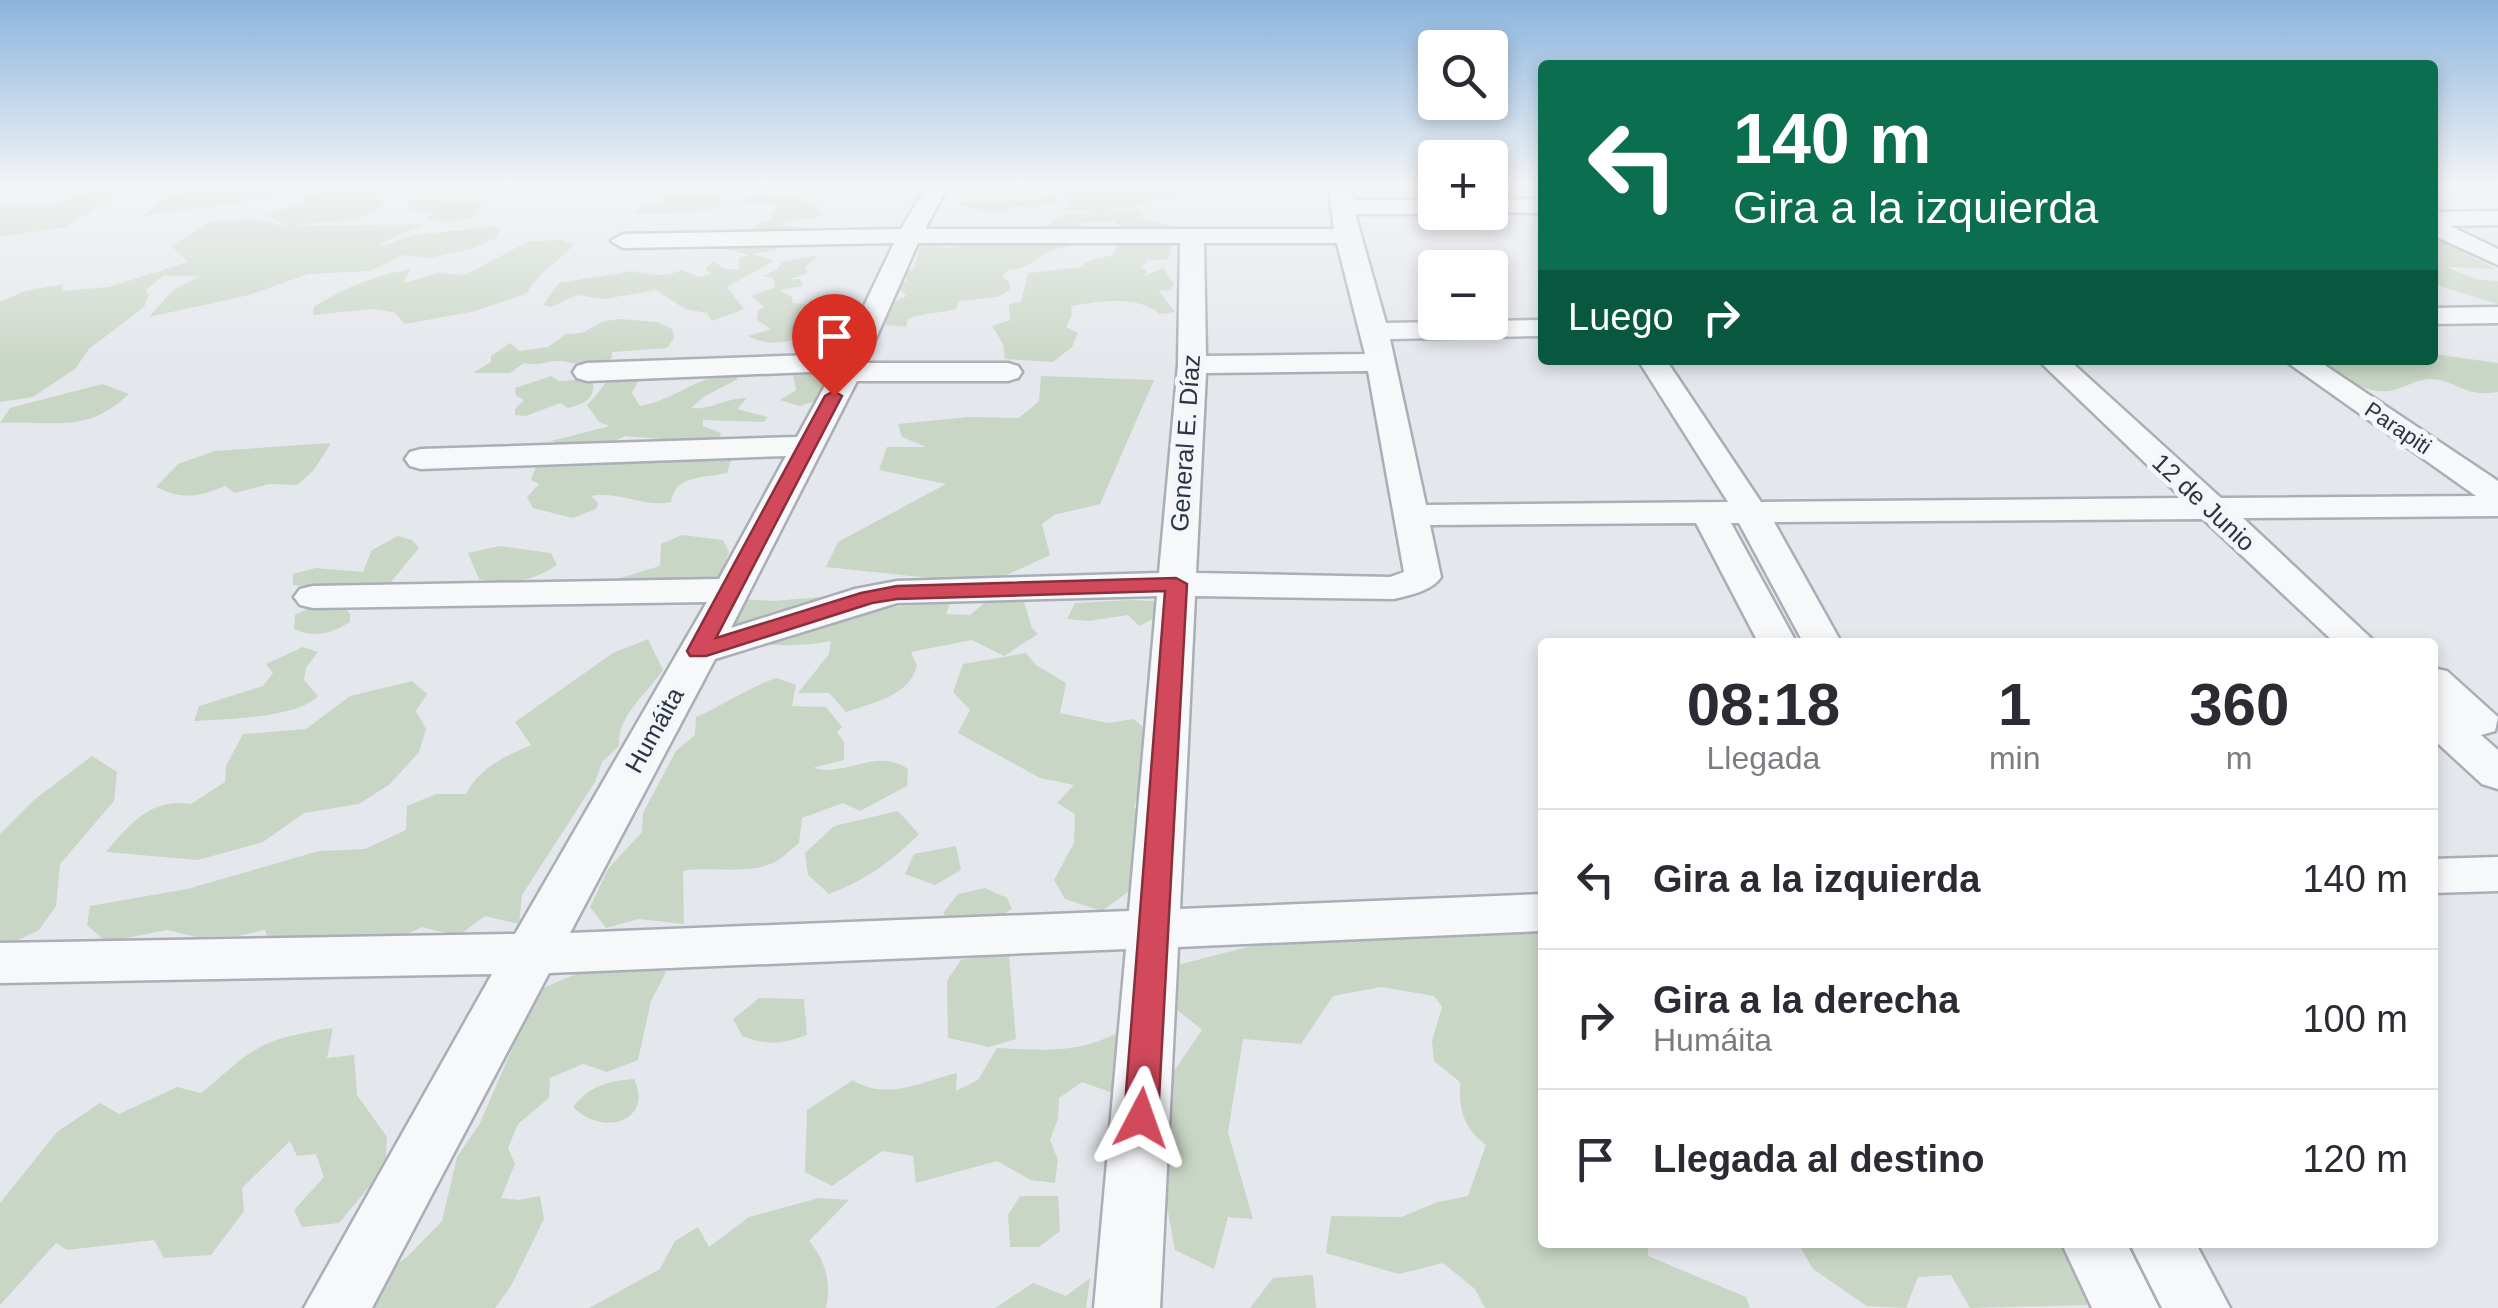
<!DOCTYPE html>
<html lang="es">
<meta charset="utf-8">
<style>
:root{--surface:#fff;--page:#f2f2f3;--text:#2b2b33;--muted:#7c7c81;--line:#e1e1e2}
body{margin:0;font-family:Arial,sans-serif;background:var(--page);color:var(--text);height:100vh;display:flex;flex-direction:column;font-size:38px;white-space:nowrap}
*{box-sizing:border-box;margin:0}
p{font-size:32px;color:var(--muted)}
.icon{flex:none;width:55px;height:55px;fill:none;stroke:currentColor;stroke-width:2;stroke-linecap:round;stroke-linejoin:round}
.map{position:relative;flex:1;overflow:hidden}
.drawer{position:absolute;left:1538px;top:638px;width:900px;height:610px;display:flex;flex-direction:column;background:var(--surface);border-radius:10px;box-shadow:0 5px 15px #0003}
.drawer>*{flex:none}
.hud{position:absolute;left:1538px;top:60px;width:900px;height:305px;border-radius:10px;box-shadow:0 5px 15px #0003;background:#0b6e4f;color:#fff;overflow:hidden}
.tools{position:absolute;left:1418px;top:30px;display:grid;gap:20px}
.tools a{display:grid;place-items:center;width:90px;height:90px;border-radius:10px;background:var(--surface);box-shadow:0 5px 15px #0003;font-size:50px}
.pin{position:absolute;display:grid;place-items:center;width:85px;height:85px;color:#fff;margin:-102px -42px;border-radius:50% 50% 50% 0;rotate:-45deg;box-shadow:0 0 10px #0007}
.pin .icon{rotate:45deg}
.me{position:absolute;width:110px;margin:-55px;rotate:4deg;stroke-linejoin:round;filter:drop-shadow(0 0 8px #0008)}
.turn{display:flex;align-items:center;gap:35px;height:210px;padding:0 30px;font-size:45px}
.turn .icon{width:130px;height:130px;stroke-width:2.5}
.turn b{display:block;font-size:70px;line-height:85px}
.then{display:flex;align-items:center;height:95px;padding:0 30px;background:#0003;gap:20px;font-size:38px}
.eta{display:flex;justify-content:space-evenly;align-items:center;height:170px;text-align:center}
.eta b{font-size:60px;font-weight:800;line-height:70px}
ul{padding:0;list-style:none}
li{display:flex;align-items:center;gap:30px;height:140px;padding:0 30px;border-top:2px solid var(--line)}
li div{flex:1}
li b{display:block;font-size:38px}
li em{font-style:normal}
.map>svg:first-child{display:block}
.green{fill:#c9d6c5}
.lines{fill:none;stroke-linecap:round;stroke-linejoin:round}
.minor-casing{stroke:#a9aeb7;stroke-width:5}
.minor{fill:#f7f8fa;fill-rule:evenodd}
.route{fill:#d1495b;stroke:#882f3b;stroke-width:2.5}
.labels{text-anchor:middle;dominant-baseline:central;stroke-width:10;stroke-linejoin:round;paint-order:stroke}
.far-street-label{font-size:22px;fill:#2b3445;stroke:#f4f6f9}
.street-label{font-size:25px;fill:#2b3445;stroke:#f4f6f9}
</style>
<div class="map">
<svg width="2498" height="1308" viewBox="0 0 2498 1308">
<rect width="100%" height="100%" fill="#e4e7ec"/>
<path class="green" d="M105,184L129,186L66,227L0,237V203C53,211 58,202 105,184Z
M210,184H300L271,198L143,216L165,198Z
M344,184H402L373,197L385,204C360,228 327,217 299,226L424,224L379,244L383,246L414,235L500,226L497,238L471,249L430,258L403,255L370,271L308,274L249,295L149,317L173,290L200,276H163L146,290L149,295L144,307L89,349L75,369L33,397L0,402V302L25,291L64,284L61,291L109,287L188,262L171,246L212,221L251,219L287,226L267,215L305,201V194L331,192Z
M1077,184H1174L1162,188L1177,195L1173,199H1151C1137,210 1085,214 1066,210L1072,202L1059,194Z
M1051,194L1063,204L1009,208L1004,212L977,211L957,204C986,197 1030,206 1051,194Z
M676,196H715L731,203C715,213 648,216 632,213L641,207L667,203L662,197Z
M746,196L801,198L803,202L819,205L814,209L824,214C810,221 797,216 782,225L802,227L803,232L751,235L758,223L769,221L780,203L736,204L746,202Z
M410,199L488,203L475,209L478,213C463,223 443,223 426,218L435,213L410,210L407,205Z
M1139,210L1144,220L1175,227L1173,232L1120,226L1114,221L1078,223L1085,228L1075,233L1041,230L1063,214Z
M2432,236L2495,269L2447,267L2475,279L2498,281V304L2433,284Z
M561,240L574,244C559,263 538,271 527,293L476,311L405,324L394,312L372,309L313,315L314,307C345,287 374,276 410,269L404,283L438,273L465,275L529,241Z
M971,240L999,245L1070,244L1069,247C1041,248 1038,267 1008,270L1002,276L1009,282L1010,290L998,297L959,301L956,309C939,314 924,312 908,319L906,327L877,324L890,304L906,296L902,291L894,290L895,284L907,281L905,271L914,269L919,249L924,244L950,248Z
M1137,241L1146,244L1166,241L1172,246L1168,259L1148,260L1141,267L1146,271L1145,276L1163,268L1174,284L1171,290L1159,291L1175,312L1160,314C1138,295 1099,301 1071,306L1072,315L1066,327L1078,333L1072,347L1053,362L1005,359L1003,344L992,326L1010,320L1009,304L1021,302L1028,273L1082,267L1085,262L1113,255L1119,245Z
M706,244L779,246L776,250L750,254L775,260L727,287L744,309L712,321L707,313L685,309L656,290L604,299L577,295L551,307L543,305L559,283L632,271C650,275 662,278 682,270L700,277L711,274L705,269L714,261L723,268L739,270V258L749,255Z
M819,255L805,267L807,274L789,279H800L803,286L779,290L792,297L793,303L808,304L827,298L858,308L859,321L831,332L809,327L802,330L800,339C782,343 764,345 748,336L771,329L757,320L758,311L764,307L752,296L775,287L773,278L762,276L777,270L782,262Z
M620,319L657,322L672,329L674,338L667,348L612,352V358C586,373 580,361 556,361C544,362 538,366 524,363L510,373H473L491,362V356L510,343L519,351L548,347L566,334L582,333L604,321Z
M2433,354L2498,363V392C2466,396 2466,387 2439,380C2422,376 2409,386 2394,390C2366,397 2338,374 2316,360H2432Z
M792,368L821,369L818,372L827,378L822,383L826,388L824,398L800,406L780,400L796,390Z
M733,374L738,379L705,396L691,408C709,411 727,397 747,398L737,409L768,417L764,422L703,420V426L721,433L719,440L668,446L662,439L626,436L604,445H566L551,441L610,426L599,422L587,405C612,381 599,376 641,376L632,393L640,406C673,401 698,375 733,374Z
M551,376L559,381L593,379C595,400 586,403 568,408L560,403L526,416L515,415V409L524,400L516,396L515,388Z
M1041,376L1154,380L1100,504L1054,515L1042,524L1050,555L987,584L826,567L838,542L946,484L879,470L887,447H926L902,437L898,424L968,417L1019,418L1039,401Z
M102,384L129,394C85,435 55,420 0,423L10,408Z
M331,443L314,470L297,485L269,484L235,493L225,486C198,497 183,500 156,487L178,464L215,451Z
M692,452L732,457L727,473C706,478 675,474 671,502C644,508 620,491 591,496L598,503L596,509L573,518L533,508L527,497L539,484L531,480L536,466L547,456L691,460Z
M682,535L723,540L729,552L720,577L700,584L607,582L660,566L661,544Z
M398,536L412,540L419,548L391,582L361,590L293,585V574L316,568L363,572L372,550Z
M499,546L551,553L557,565C531,582 509,585 479,579L468,553Z
M832,596C867,617 913,603 951,601L946,614L970,615L988,600L1023,598L1032,628L1038,634L1004,656L972,640L911,652L917,666C908,697 874,702 846,712L829,693H798L829,654L831,641C795,648 761,646 726,639L742,599L774,601Z
M326,600L343,606L350,614V622C331,633 315,639 294,629L295,615Z
M1130,600L1155,601L1158,616L1139,626L1128,615L1089,621L1067,619L1075,603Z
M648,639L663,670C647,694 617,715 619,746L602,762L595,782L522,895L519,924L485,916L458,936L422,927L396,939L354,936L271,946L265,930L237,936L196,937L167,930L106,942L87,925L90,906L187,889L319,851L365,849L406,830L407,806L436,794H466C480,767 504,757 531,745L515,722L613,653Z
M303,647L318,652L306,668L304,680L318,696C298,718 225,719 194,721L199,706L263,686L273,673L266,664Z
M1026,653L1036,665L1066,683L1060,713L1107,723L1134,719L1149,733L1142,786L1134,807L1144,822L1136,886L1102,911L1065,899L1054,880L1074,843L1075,814L1057,803L1074,785L1040,778L958,733L970,710L953,692L963,664Z
M776,678L796,685L792,706L826,707L842,727L837,732L844,742V760L813,768C850,777 875,747 908,769L907,786L860,811L843,803L802,818L799,843C791,849 782,859 773,863C746,875 711,866 683,871L684,924L639,919L606,928L590,907L608,869L642,832L643,813L676,751L695,735L696,717C724,705 747,688 776,678Z
M412,681L427,694L416,711L426,729L419,752L390,784L359,804L304,813L263,842L198,860L106,852C129,824 152,797 191,804L225,782L226,766L243,734L306,729L350,696Z
M92,756L117,772L114,801L60,864L56,906L39,930L14,942L0,944V834L34,800Z
M898,811L919,834C891,862 866,880 829,894L808,875L805,853L834,826Z
M956,846L961,870L935,885L905,874L914,854Z
M985,888L1007,898L1012,909L985,926L954,925L943,913L958,894Z
M1503,931L1542,934V1242L1648,1243V1256L1746,1297L1750,1308H1485L1475,1289L1443,1263L1399,1274L1326,1253L1331,1216L1401,1217L1438,1202L1468,1196L1486,1145C1463,1128 1459,1109 1460,1082L1434,1061L1432,1041L1442,1007L1434,996L1381,987L1333,996L1301,1044L1243,1039L1228,1132L1253,1219L1228,1217L1214,1269L1175,1250L1155,1141L1167,1081L1202,1030L1170,1004L1165,980L1178,965L1270,941Z
M990,954L1009,956L1016,1039L989,1047L948,1038L947,981L961,960Z
M636,964L666,972L651,1001L638,1060L607,1072L583,1064L550,1078L549,1098L518,1124L508,1148L515,1164L501,1198L519,1200L540,1196L544,1219L511,1286L495,1308H358L373,1282L408,1256L442,1221L457,1157L479,1125L538,990L588,969Z
M759,998L804,999L807,1035C781,1044 767,1046 742,1036L733,1019Z
M333,1028L327,1058L354,1055L357,1095L387,1137L386,1157L370,1186L339,1223L302,1227L294,1210L324,1177L316,1154L297,1156L290,1141L242,1188L244,1211L211,1255L164,1258L154,1240L67,1250L56,1243L0,1305V1203L57,1132L100,1103L119,1114L177,1087L201,1093C216,1082 228,1069 243,1058C270,1037 301,1033 333,1028Z
M1117,1033L1131,1051L1121,1096L1082,1082L1059,1098L1058,1118L1050,1140L1058,1160L1055,1183L1031,1180L997,1161L916,1183L913,1156L882,1151L832,1186L805,1172L807,1110L853,1080C887,1102 922,1081 957,1073L956,1091L978,1080L997,1048C1041,1050 1078,1054 1117,1033Z
M634,1079C654,1120 604,1138 573,1107C590,1086 607,1081 634,1079Z
M1020,1196H1058L1060,1231L1039,1247H1010L1008,1215Z
M819,1198L849,1200L809,1241C825,1259 832,1284 826,1308H589L660,1269L675,1241L698,1227L709,1247L749,1217Z
M1798,1243H2062L2088,1305L1970,1308L1951,1275L1918,1277L1906,1308L1867,1306L1813,1269Z
M1313,1275L1316,1308H1250L1273,1278Z
M1090,1278L1086,1308H995L1033,1283L1066,1296Z"/>
<g class="lines">
<g class="minor-casing">
<path id="minor" d="M928,184H949L925,229H1334L1328,184H1350L1353,200H1435V212H1440L1435,214H1355L1386,323L1542,320V336L1390,339L1426,505L1728,502L1638,360H1666L1761,502L2182,498L2038,360H2069L2221,498L2476,496L2284,360H2317L2498,481V516L2243,518L2375,642H2334L2203,519L1774,522L1841,642H1803L1739,523H1731L1796,642H1758L1696,523L1430,525L1441,577C1432,591 1410,595 1394,599L1195,596L1180,909L1542,894V931L1178,947L1160,1308H1094L1126,949L549,973L372,1308H304L492,974L0,983V943L515,934L707,602L313,608L300,605L294,597L300,589L313,586L719,579L786,456L421,469L410,466L405,459L410,452L421,449L797,437L833,371L587,381L577,378L573,372L577,366L587,363L841,354L894,243L623,248L611,241L623,234L901,229ZM918,243H1180L1178,365L1159,573L897,581L855,589L731,628L857,381H1008L1018,378L1022,372L1018,366L1008,363H865ZM1204,243H1337L1365,354L1206,356ZM1368,371L1404,572L1390,577L1196,573L1206,373ZM1157,596L1129,911L570,933L715,659L897,603Z
M1542,199V213L1485,212H1490V200Z
M2498,211V225L2450,226L2498,249V265L2432,235V212Z
M2498,307V323L2432,324V308Z
M2432,668L2447,671L2498,717L2495,731L2481,735L2498,750V789L2482,784L2432,738Z
M2498,857V891L2432,893V859Z
M2061,1242H2126L2159,1308H2092Z
M2129,1242H2195L2230,1308H2162Z"/>
</g>
<use href="#minor" class="minor"/>
</g>
<linearGradient id="sky" x2="0" y2="1"><stop stop-color="#8bb4dd"/><stop offset="0.5" stop-color="#f3f4f6"/><stop offset="1" stop-color="#f3f4f6" stop-opacity="0"/></linearGradient>
<rect width="2498" height="368" fill="url(#sky)"/>
<path class="route" d="M834,391L842,396L716,638L861,593L897,586L1176,578L1187,584L1158,1118L1153,1129L1141,1133L1129,1129L1124,1118L1165,591L897,599L872,603L706,656H690L687,651L825,396Z"/>
<g class="labels">
<g class="far-street-label">
<text transform="translate(2398 428) rotate(34)">Parapiti</text>
</g>
<g class="street-label">
<text transform="translate(1185 443) rotate(-86)">General E. Díaz</text>
<text transform="translate(2204 502) rotate(43)">12 de Junio</text>
<text transform="translate(654 730) rotate(-61)">Humáita</text>
</g>
</g>
</svg>
<div class="tools">
<a><svg class="icon" aria-label="search" viewBox="0 0 24 24"><circle cx="10" cy="10" r="6"/><path d="M15 15l6 6"/></svg></a>
<a>+</a>
<a>−</a>
</div>
<div class="pin" style="left:834px;top:396px;background:#d93025"><svg class="icon" aria-label="arrive" viewBox="0 0 24 24"><path d="M6 21V4h12l-3 4 3 4H6"/></svg></div>
<svg class="me" style="left:1141px;top:1118px" viewBox="-20 -20 40 40"><path d="M0-17L14 15 0 8-14 15z" fill="#d1495b" stroke="#fff" stroke-width="4"/></svg>
<div class="hud">
<div class="turn"><svg class="icon" aria-label="left" viewBox="0 0 24 24"><path d="M17 20v-9H6M10 6l-5 5 5 5"/></svg><div><b>140 m</b>Gira a la izquierda</div></div>
<div class="then">Luego<svg class="icon" aria-label="right" viewBox="0 0 24 24"><path d="M7 20v-9h11M14 6l5 5-5 5"/></svg></div>
</div>
<section class="drawer">
<div class="eta">
<div><b>08:18</b><p>Llegada</p></div>
<div><b>1</b><p>min</p></div>
<div><b>360</b><p>m</p></div>
</div>
<ul>
<li><svg class="icon" aria-label="left" viewBox="0 0 24 24"><path d="M17 20v-9H6M10 6l-5 5 5 5"/></svg><div><b>Gira a la izquierda</b></div><em>140 m</em></li>
<li><svg class="icon" aria-label="right" viewBox="0 0 24 24"><path d="M7 20v-9h11M14 6l5 5-5 5"/></svg><div><b>Gira a la derecha</b><p>Humáita</p></div><em>100 m</em></li>
<li><svg class="icon" aria-label="arrive" viewBox="0 0 24 24"><path d="M6 21V4h12l-3 4 3 4H6"/></svg><div><b>Llegada al destino</b></div><em>120 m</em></li>
</ul>
</section>
</div>
